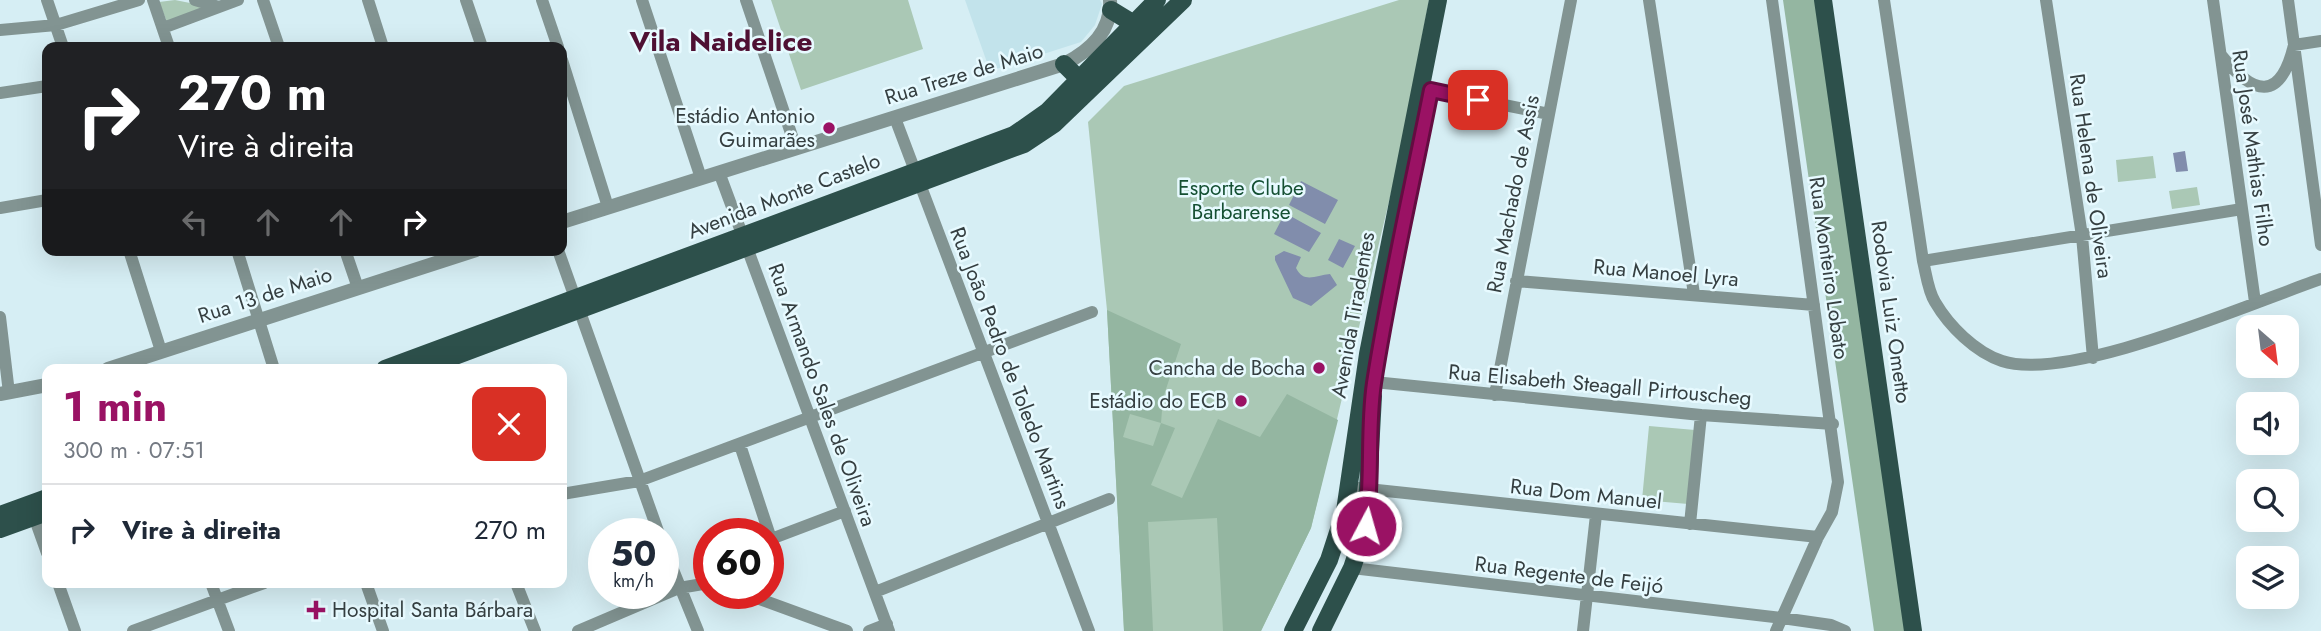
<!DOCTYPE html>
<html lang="pt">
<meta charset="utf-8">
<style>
:root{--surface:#fff;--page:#f6f6f7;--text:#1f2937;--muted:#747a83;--line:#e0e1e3;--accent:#9a1264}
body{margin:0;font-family:Jost,sans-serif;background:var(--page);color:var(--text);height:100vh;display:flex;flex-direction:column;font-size:26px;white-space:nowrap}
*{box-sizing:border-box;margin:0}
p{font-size:23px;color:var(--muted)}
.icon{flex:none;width:38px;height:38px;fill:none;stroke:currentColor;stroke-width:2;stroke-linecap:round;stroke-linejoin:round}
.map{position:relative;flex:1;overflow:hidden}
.details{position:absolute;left:42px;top:364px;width:525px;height:224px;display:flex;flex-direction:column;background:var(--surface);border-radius:14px;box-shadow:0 7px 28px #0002}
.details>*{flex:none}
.top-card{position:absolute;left:42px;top:42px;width:525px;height:214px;border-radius:14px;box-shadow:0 7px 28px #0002;background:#202124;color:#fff;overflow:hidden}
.needle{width:46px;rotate:152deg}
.fabs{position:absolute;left:2236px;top:315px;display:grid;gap:14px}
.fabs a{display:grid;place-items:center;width:63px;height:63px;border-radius:14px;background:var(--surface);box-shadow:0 7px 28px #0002;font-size:35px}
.speed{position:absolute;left:588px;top:518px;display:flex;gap:14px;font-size:35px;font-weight:700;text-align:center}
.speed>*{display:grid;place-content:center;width:91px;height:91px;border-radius:50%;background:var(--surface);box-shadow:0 7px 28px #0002;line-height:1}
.speed small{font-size:18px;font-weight:400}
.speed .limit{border:10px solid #d22;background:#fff;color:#111}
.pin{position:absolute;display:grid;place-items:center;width:60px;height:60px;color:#fff;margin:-30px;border-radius:14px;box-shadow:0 4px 10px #0006}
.me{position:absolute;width:77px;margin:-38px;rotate:6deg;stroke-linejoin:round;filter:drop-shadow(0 0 5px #0008)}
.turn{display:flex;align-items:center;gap:24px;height:147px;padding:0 21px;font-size:32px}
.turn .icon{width:91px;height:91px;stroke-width:2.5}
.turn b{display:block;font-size:49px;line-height:60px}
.lanes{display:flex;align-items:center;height:66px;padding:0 21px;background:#0003;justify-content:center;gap:35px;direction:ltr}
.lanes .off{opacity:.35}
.round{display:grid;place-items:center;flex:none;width:74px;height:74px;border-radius:14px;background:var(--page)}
.headline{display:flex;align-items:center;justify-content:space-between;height:119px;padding:0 21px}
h1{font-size:42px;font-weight:700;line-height:52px;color:var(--accent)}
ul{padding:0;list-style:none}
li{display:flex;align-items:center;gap:21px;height:91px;padding:0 21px;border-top:2px solid var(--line)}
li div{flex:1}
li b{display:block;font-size:26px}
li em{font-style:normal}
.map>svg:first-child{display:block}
.built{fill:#c2e3eb}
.green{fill:#aac8b5}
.forest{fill:#94b6a1;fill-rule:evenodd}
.water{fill:#818dac}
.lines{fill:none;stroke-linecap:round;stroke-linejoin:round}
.minor{stroke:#829492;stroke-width:12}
.tertiary{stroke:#829492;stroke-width:14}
.primary{stroke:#2d504b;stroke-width:18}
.route-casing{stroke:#640c41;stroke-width:18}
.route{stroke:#9a1264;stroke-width:12}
.poi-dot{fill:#9a1264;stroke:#e7faff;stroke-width:2.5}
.labels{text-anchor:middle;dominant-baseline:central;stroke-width:5;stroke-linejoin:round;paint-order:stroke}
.street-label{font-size:21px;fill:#353f41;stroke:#e7faff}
.poi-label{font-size:21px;fill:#353f41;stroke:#e7faff;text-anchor:end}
.park-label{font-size:21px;fill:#155033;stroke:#e7faff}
.district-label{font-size:28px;font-weight:bold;fill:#4f1033;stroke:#e7faff}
</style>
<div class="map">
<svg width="2321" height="631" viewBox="0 0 2321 631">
<rect width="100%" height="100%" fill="#d6eef4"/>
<path class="built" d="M965,0H1100L1102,4L1095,25L1081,42L990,71Z"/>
<path class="green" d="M175,0L210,7L167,22L159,2Z
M771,0H908L923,49L801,90Z
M1399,0H1429L1397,168L1311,528L1261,631H1124L1107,310L1088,122L1124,86Z
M2153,156L2156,178L2118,182L2116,160Z
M2197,187L2200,205L2172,209L2169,191Z
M1649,426L1695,430L1688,504L1642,500Z"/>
<path class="forest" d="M1783,0H1820L1906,631H1874Z
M1107,310L1181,344L1163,398L1161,423L1175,428L1151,485L1182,498L1218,419L1260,437L1287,394L1338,420L1311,528L1261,631H1223L1217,518L1148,522L1153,631H1124ZM1130,414L1161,423L1153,446L1123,437Z"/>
<path class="water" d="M2185,151L2188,171L2176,172L2173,153Z
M1301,181L1338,200L1325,224L1289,205Z
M1285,213L1321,233L1309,252L1274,234Z
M1339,239L1355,246L1343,268L1328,260Z
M1284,251L1301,257L1296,268C1304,284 1316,275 1330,274L1337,285L1311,306L1293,298L1275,260V256Z"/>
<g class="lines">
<path class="minor" d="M47,0L63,47
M153,0L169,47
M195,0L219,7
M263,0L279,47
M368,0L383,47
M466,0L482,47
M542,0L558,47
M642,0L701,178
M746,0L796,148
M1649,0L1694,294
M1772,0L1838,482L1832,512L1818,537L1776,631
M1884,0L1923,261C1926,273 1928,291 1935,302C1949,326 1975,352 2002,361C2069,383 2251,303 2321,279
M2046,0L2082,236L2093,358
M2213,0L2255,302
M2288,0L2321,245
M163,28L238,0
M0,30L56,25L139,0
M2221,55C2253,95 2280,103 2294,45L2321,41
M562,60L608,207
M1420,88L1549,114
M0,93L47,86
M895,118L1089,631
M719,172L889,631
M0,208L47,200
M129,250L161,351
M237,250L274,369
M345,250L358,288
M558,250L659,534
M1923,261L2242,209
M1516,281L1814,305
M0,317L9,393
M1364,381L1701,415L1833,424
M1495,395L1571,0
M740,445L771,539L845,511
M1349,487L1818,537
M562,494L639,481L1092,312
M32,511L47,553
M1690,524L1701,415
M663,545L698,631
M1352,568L1782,618L1831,625L1845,631
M58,583L75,631
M211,583L229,631
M366,583L383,631
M516,583L535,631
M875,592L1109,499
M743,593L847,631
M133,631L264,583
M578,631L679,588L709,583
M869,631L887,624
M1583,631L1596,515"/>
<path class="tertiary" d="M562,222L1064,64C1090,51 1112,31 1110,0
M108,369L476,250
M0,394L47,385"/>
<path class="primary" d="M1823,0L1913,631
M1111,10L1134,24
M1064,64L1080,80
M385,369L1014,135L1047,112L1157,0
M420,369L1024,144L1054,124L1183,0
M0,515L47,498
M0,529L47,512
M1293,631L1329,560L1345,511L1368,354L1438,0
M1321,631L1352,568L1366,526L1373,396"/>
</g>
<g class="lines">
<g class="route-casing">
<path id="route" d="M1366,526C1373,479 1367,431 1374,383C1389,285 1412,187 1431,90L1478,100"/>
</g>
<use href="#route" class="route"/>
</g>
<g class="poi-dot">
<circle cx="829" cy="128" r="7"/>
<circle cx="1319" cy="368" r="7"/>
<circle cx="1241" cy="401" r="7"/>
<path d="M312.5 599.5h7v7h7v7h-7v7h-7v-7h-7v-7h7z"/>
</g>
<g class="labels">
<g class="street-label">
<text transform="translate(964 74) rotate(-17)">Rua Treze de Maio</text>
<text transform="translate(2253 148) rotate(82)">Rua José Mathias Filho</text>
<text transform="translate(2091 176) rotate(82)">Rua Helena de Oliveira</text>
<text transform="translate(1513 194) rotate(-79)">Rua Machado de Assis</text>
<text transform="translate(784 196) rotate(-21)">Avenida Monte Castelo</text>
<text transform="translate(1829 268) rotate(82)">Rua Monteiro Lobato</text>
<text transform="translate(1666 273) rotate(5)">Rua Manoel Lyra</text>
<text transform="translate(265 295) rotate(-18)">Rua 13 de Maio</text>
<text transform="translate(1891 312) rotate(82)">Rodovia Luiz Ometto</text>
<text transform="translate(1353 315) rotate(-80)">Avenida Tiradentes</text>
<text transform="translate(1010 368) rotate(69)">Rua João Pedro de Toledo Martins</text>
<text transform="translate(1600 385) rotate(5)">Rua Elisabeth Steagall Pirtouscheg</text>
<text transform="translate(822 395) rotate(70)">Rua Armando Sales de Oliveira</text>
<text transform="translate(1586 494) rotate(6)">Rua Dom Manuel</text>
<text transform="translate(1569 575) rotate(7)">Rua Regente de Feijó</text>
</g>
<g class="poi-label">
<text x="815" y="116">Estádio Antonio<tspan x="815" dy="24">Guimarães</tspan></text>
<text x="1305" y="368">Cancha de Bocha</text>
<text x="1227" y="401">Estádio do ECB</text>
<text x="332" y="610" text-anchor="start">Hospital Santa Bárbara</text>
</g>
<g class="park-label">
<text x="1241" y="188">Esporte Clube<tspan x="1241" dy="24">Barbarense</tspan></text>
</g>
<g class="district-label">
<text x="721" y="41">Vila Naidelice</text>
</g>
</g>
</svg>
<div class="fabs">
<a><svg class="needle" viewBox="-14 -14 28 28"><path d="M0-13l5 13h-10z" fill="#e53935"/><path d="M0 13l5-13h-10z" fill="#747a83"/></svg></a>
<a><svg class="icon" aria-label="sound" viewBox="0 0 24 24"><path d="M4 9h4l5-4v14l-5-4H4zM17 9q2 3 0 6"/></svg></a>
<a><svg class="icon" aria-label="search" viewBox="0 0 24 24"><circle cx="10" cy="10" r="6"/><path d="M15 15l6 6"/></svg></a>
<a><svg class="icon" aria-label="layers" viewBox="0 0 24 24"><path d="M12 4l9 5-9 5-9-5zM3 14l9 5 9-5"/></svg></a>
</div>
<div class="speed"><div>50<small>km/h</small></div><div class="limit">60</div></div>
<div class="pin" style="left:1478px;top:100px;background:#d93025"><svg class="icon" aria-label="arrive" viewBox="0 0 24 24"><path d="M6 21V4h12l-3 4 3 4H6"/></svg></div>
<svg class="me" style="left:1366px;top:526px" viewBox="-20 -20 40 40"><circle r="17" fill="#9a1264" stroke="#fff" stroke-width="3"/><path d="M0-11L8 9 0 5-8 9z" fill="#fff"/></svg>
<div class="top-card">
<div class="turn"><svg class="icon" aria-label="right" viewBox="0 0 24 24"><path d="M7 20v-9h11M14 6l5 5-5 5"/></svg><div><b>270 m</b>Vire à direita</div></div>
<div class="lanes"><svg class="icon off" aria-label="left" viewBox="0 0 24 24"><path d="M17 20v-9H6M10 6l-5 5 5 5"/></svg><svg class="icon off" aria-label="ahead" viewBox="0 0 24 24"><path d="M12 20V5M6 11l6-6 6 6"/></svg><svg class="icon off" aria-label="ahead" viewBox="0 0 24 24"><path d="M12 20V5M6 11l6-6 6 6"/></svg><svg class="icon" aria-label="right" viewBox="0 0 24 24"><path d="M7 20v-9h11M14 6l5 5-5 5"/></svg></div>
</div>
<section class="details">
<div class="headline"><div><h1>1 min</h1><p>300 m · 07:51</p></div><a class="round" style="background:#d93025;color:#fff"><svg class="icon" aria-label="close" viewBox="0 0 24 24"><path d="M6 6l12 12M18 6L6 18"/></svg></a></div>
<ul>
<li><svg class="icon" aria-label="right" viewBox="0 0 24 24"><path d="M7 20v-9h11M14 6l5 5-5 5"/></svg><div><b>Vire à direita</b></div><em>270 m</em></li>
</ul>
</section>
</div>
